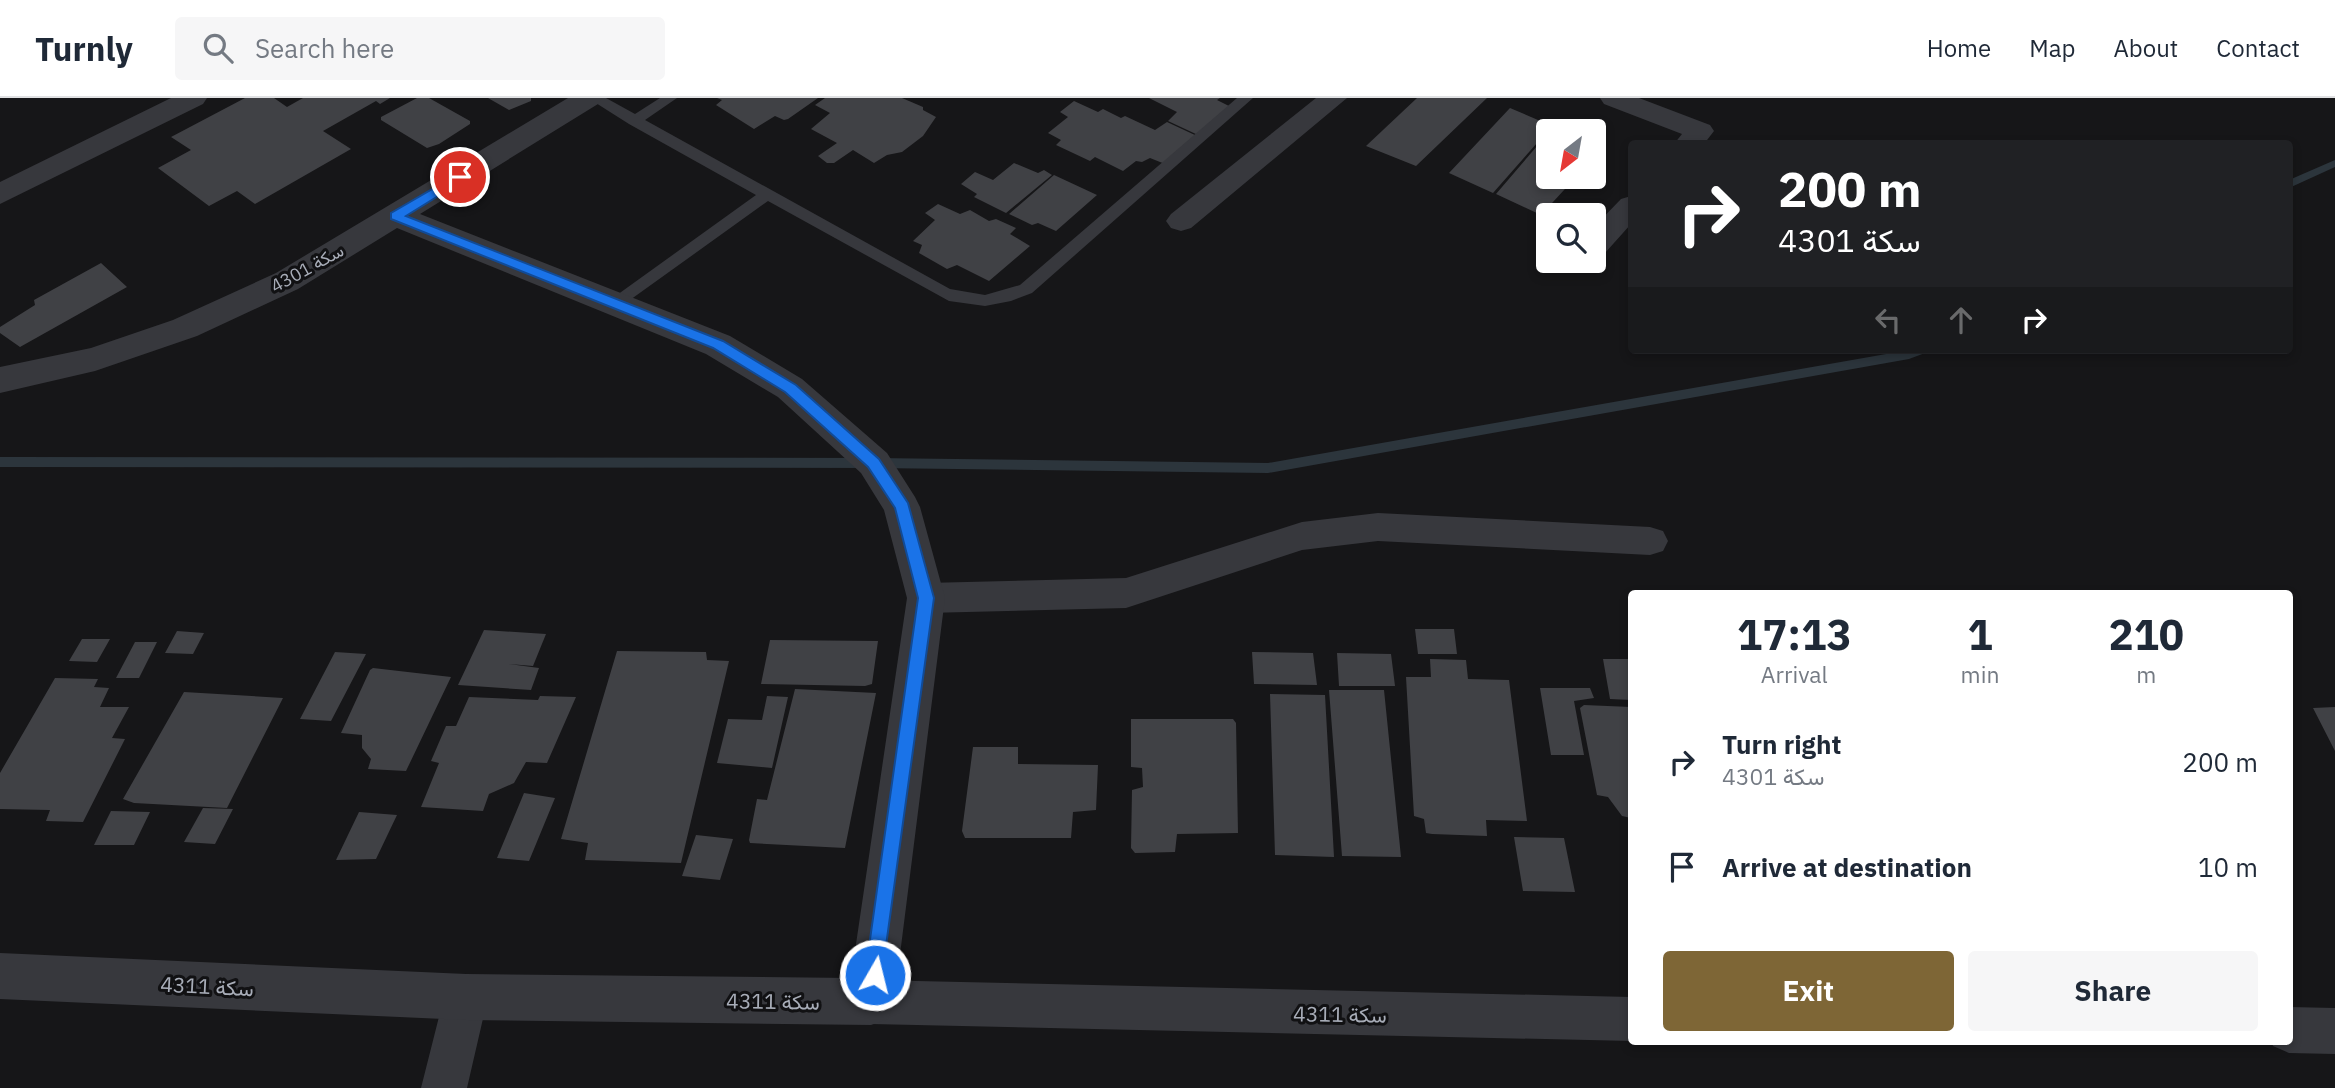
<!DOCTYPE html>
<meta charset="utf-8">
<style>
:root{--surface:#fff;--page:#f6f6f7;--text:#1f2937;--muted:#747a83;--line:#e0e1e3;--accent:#7e6636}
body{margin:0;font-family:"IBM Plex Sans",Vazirmatn,sans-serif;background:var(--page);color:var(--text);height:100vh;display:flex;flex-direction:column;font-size:26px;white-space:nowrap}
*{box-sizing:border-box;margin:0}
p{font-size:23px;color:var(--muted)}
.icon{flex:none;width:38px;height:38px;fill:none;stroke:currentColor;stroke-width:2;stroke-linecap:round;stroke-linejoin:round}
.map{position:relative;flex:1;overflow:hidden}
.sheet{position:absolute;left:1628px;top:492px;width:665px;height:455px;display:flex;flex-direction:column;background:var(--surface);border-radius:7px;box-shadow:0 4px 10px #0003}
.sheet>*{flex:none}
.guide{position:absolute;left:1628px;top:42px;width:665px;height:214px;border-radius:7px;box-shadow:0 4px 10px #0003;background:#202124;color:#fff;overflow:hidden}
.needle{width:46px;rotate:211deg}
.buttons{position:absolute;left:1536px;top:21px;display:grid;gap:14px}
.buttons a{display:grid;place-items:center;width:70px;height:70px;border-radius:7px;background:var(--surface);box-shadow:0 4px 10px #0003;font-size:35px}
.pin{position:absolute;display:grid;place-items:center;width:60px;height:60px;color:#fff;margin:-30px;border:4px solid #fff;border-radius:50%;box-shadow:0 2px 7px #0007}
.me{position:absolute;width:77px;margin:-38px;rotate:8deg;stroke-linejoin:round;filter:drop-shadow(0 0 5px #0008)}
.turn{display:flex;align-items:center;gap:24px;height:147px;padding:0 35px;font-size:32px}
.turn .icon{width:91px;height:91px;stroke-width:2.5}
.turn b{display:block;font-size:49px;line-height:60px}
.lanes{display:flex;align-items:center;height:66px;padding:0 35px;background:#0003;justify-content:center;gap:35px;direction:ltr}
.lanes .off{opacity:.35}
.eta{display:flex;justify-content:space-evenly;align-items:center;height:119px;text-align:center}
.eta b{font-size:42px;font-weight:700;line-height:49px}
.primary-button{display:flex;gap:14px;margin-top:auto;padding:14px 35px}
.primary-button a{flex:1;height:80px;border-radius:7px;background:var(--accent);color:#fff;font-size:28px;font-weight:700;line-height:80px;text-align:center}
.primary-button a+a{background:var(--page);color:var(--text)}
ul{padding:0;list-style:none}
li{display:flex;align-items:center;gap:21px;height:105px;padding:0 35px}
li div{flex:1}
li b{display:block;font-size:26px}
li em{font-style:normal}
header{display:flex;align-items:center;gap:42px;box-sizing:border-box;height:98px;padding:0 35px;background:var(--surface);border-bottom:2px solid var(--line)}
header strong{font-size:33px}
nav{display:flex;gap:38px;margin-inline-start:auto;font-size:24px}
.search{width:490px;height:63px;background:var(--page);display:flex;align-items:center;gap:18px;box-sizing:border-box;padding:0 24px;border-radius:7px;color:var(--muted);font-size:26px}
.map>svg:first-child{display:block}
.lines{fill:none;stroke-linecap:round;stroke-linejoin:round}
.stream{fill:#2c353c;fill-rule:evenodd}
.building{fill:#404145}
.service{fill:#37383d;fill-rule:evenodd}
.minor{fill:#37383d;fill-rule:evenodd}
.tertiary{fill:#37383d;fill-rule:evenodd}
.route{fill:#1a73e8;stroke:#114b97;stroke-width:2}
.labels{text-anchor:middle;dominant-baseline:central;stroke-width:6;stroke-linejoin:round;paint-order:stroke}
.street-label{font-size:18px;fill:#a8adb8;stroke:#111113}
.near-street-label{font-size:21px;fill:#a8adb8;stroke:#111113}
</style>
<header>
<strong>Turnly</strong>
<div class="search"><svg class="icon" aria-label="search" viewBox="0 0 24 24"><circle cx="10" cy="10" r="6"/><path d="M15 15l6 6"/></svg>Search here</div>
<nav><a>Home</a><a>Map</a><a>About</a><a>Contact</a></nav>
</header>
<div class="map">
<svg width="2335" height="990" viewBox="0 0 2335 990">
<rect width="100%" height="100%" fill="#161618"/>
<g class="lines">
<path class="stream" d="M2335,62V69L2289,90V82Z
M1909,252H1927L1925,255L1909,261L1268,375L874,370L0,369V359L874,360L1268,365Z"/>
</g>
<path class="building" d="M245,0H274L287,9L303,0H390L380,6L376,3L323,33L351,51L255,106L237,93L209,108L158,70L191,52L171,39Z
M417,0H429L470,23V26L439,46L427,50L381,22V19Z
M488,0H531V3L509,12Z
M717,0H818L788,21L784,22L775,18L754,31L716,7L722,2Z
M825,0H902L923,9V12L936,19L923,38L902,54L887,57L874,65L853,52L834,65H827L818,58L837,45L811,31L830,15L815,7Z
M1149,0H1220L1217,2L1231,9L1198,37L1168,23L1177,14Z
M1417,0H1487L1416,68L1366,48Z
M1074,3L1098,14L1103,11L1121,20L1125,18L1155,32L1167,24L1197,38L1165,66L1150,60L1142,64L1136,63L1123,73L1095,59L1090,63L1056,47L1061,42L1048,35L1068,19L1060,14Z
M1510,10L1552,28L1493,95L1449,75Z
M1549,34V79H1576L1541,117L1496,96Z
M1014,65L1038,75L1044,72L1052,77L1006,115L974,99L977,96L961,86L975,74L993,82Z
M1054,77L1097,97L1056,133L1038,125L1032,127L1009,116Z
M938,106L960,116L970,112L989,123L996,121L1016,130L1010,136L1030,148L989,183L957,167L947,171L919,155L922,147L913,143L935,122L925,115Z
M101,165L127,189L20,249L0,235V229L35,207L34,202Z
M1415,531H1454L1457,556H1418Z
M484,532L546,536L533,568L509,566L539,570L531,592L458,587Z
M177,533L204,535L193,556L165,555Z
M82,541H110L97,564L69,563Z
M770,542L878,543L872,586L865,588L761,586Z
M135,544H157L139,580H116Z
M617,553L706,554L707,562L729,563L681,765L585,762L588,745L561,741Z
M335,554L366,556L331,623L300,621Z
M1252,554L1313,555L1317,587L1254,586Z
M1337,555L1391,556L1395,588H1339Z
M1430,561L1466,562L1468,581L1509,582L1527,723L1486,722L1487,738L1432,736L1426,735L1424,721L1414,718L1406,579H1431Z
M1603,561H1631V602L1610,601Z
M373,570L451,579L406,673L368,671L371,661L362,650V637L341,635L370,572Z
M55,580L98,581L94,589L109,590L100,609H129L112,640L125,641L83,724L46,723L50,712L0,711V675Z
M1540,590H1590L1594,600L1574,603L1584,657H1551Z
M795,591L876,595L845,750L750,745L749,742L757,701L767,702Z
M1329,592H1384L1401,759L1342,758Z
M184,594L283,600L227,710L134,705L123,701Z
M1270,596L1325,597L1334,759L1275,757Z
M540,598L576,599L547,665L526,664L514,685L489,696L483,713L421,709L439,665L431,663L446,628H456L469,599L538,602Z
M767,598L788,599L772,670L717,665L728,621L762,622Z
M1584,607L1631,609V720L1622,718L1608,699L1597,697L1580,610Z
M2335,609V653L2313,610Z
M1131,621H1233L1236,625L1238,735L1177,736L1175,754L1135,755L1131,750L1132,692L1143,689L1142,670L1131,669Z
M973,649H1018V666L1098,667L1096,712L1073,714L1071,740H965L962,733Z
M524,695L555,700L529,763L497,760Z
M203,710L233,711L215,746L184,744Z
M111,713L150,714L134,747H94Z
M359,714L397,717L376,761L336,762Z
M696,737L733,741L720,782L682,778Z
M1514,739L1564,740L1575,794L1523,793Z"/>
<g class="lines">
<path class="service" d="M588,0H606L635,16L660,0H677L645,22L950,191L985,197L1020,187L1237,0H1253L1032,195L1011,203L985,208L949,203L768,103L616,212L610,210L608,206L610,202L756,97L629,26Z"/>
<path class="minor" d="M171,0H207L203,6L0,106V84Z
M1316,0H1347L1191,130L1181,133L1171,130L1166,123L1171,116Z
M1600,0H1639L1710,27L1714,33L1704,46H1674L1682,36L1604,6Z
M1631,98V126L1605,155L1594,158V129L1621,101Z
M1378,415L1650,429L1663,433L1668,443L1663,453L1650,457L1378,443L1302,452L1126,510L926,515L913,511L908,500L913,489L926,485L1126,480L1302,424Z
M466,877L482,883L488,899L467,990H421L444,899L450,883Z
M871,882L1631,899L1632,943L871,926L855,920L849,904L855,888Z
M2289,909L2335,910V956L2289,955L2273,948L2271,943H2289Z"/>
<path class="tertiary" d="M568,0H602L598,6L420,116L730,238L802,281L887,355L915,399L920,409L945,500L894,904L888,921L871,927L466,922L0,901V855L466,876L851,880L907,500L884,412L861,375L778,299L706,256L397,130L298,191L197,238L95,273L0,295V269L91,250L173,222L276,175Z"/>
</g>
<path class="route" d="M460,75L466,79L464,82L406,118L723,243L796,287L879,361L908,405L934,500L881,884L875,887L868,884L865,877L918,500L895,410L868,369L785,294L713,250L391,121V115Z"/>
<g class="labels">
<g class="street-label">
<text transform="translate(307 170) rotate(-29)">سكة 4301</text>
</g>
<g class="near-street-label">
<text transform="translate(207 888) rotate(3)">سكة 4311</text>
<text transform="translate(773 903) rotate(1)">سكة 4311</text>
<text transform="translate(1340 916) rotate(1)">سكة 4311</text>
</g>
</g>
</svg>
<div class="buttons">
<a><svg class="needle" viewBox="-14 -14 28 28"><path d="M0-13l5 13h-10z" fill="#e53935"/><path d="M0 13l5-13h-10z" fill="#747a83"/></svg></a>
<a><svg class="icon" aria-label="search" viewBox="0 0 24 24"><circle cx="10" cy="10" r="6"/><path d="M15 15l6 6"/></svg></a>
</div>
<div class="pin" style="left:460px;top:79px;background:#d93025"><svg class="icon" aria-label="arrive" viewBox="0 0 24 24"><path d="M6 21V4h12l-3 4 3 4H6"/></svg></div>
<svg class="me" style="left:875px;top:877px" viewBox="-20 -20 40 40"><circle r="17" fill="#1a73e8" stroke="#fff" stroke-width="3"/><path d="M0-11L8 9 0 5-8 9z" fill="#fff"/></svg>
<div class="guide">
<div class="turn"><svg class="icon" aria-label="right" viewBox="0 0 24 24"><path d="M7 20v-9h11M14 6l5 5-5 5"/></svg><div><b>200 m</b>سكة 4301</div></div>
<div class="lanes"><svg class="icon off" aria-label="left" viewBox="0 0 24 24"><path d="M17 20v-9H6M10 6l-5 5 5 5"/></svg><svg class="icon off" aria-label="ahead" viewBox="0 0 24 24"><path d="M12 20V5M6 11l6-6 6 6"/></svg><svg class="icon" aria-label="right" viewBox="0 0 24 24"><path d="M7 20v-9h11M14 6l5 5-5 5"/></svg></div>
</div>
<section class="sheet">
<div class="eta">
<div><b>17:13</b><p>Arrival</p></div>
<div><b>1</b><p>min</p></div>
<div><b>210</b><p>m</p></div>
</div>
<ul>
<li><svg class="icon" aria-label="right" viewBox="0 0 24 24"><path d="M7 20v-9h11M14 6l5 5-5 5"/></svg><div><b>Turn right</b><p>سكة 4301</p></div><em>200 m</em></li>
<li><svg class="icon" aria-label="arrive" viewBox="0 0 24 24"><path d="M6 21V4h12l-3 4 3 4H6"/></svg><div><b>Arrive at destination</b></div><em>10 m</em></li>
</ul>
<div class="primary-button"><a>Exit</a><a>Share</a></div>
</section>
</div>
